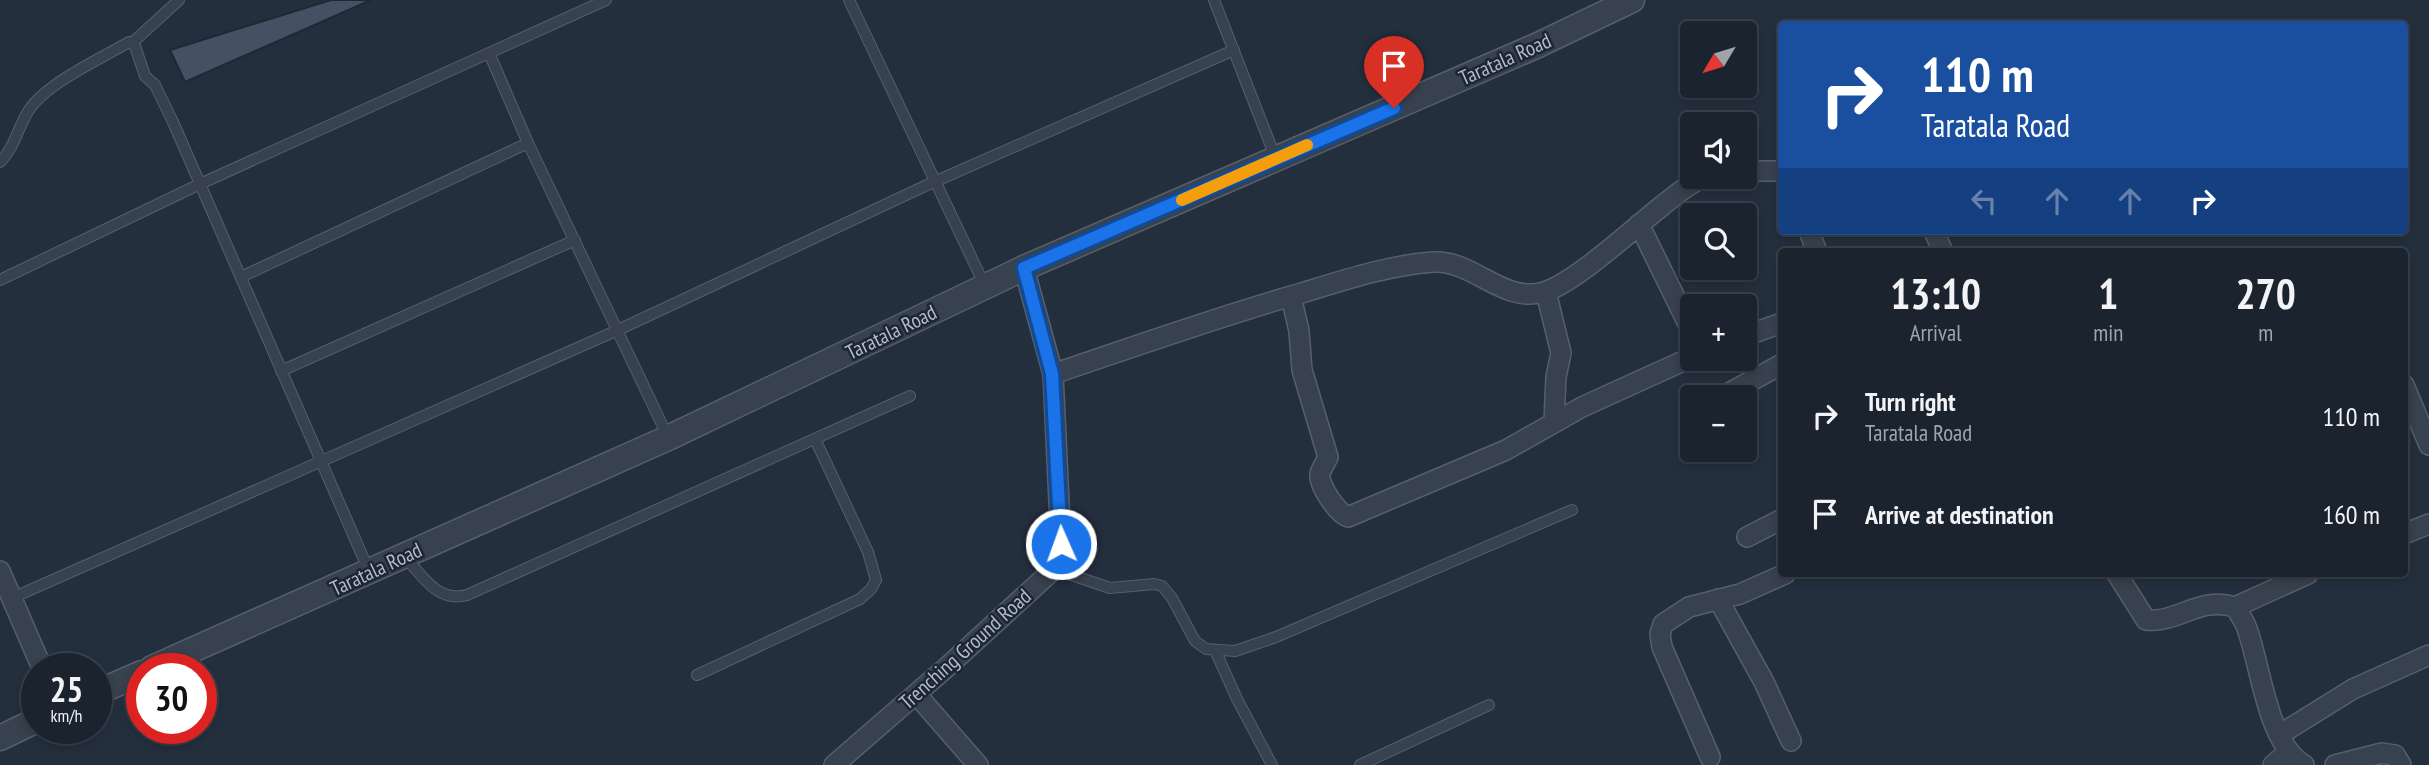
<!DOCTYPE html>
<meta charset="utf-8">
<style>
:root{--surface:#1b232e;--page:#282f3a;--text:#f1f3f6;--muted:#a0a4aa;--line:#39404a}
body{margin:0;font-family:"PT Sans Narrow",sans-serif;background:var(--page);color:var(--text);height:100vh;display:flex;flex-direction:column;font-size:26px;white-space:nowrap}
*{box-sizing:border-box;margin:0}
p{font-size:23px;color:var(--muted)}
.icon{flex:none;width:38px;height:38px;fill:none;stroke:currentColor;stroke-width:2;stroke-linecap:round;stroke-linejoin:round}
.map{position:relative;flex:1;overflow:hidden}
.sheet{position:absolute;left:1778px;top:248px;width:630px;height:329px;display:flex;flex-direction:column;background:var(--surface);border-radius:7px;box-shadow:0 4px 10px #0003,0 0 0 2px var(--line)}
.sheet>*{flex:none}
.hud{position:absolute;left:1778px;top:21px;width:630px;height:214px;border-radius:7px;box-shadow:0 4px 10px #0003,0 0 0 2px var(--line);background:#1a4fa0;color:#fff;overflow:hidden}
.needle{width:46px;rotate:232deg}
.fabs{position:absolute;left:1680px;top:21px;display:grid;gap:14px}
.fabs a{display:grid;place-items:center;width:77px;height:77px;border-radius:7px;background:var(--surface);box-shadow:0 4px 10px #0003,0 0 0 2px var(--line);font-size:35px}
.speed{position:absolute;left:21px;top:653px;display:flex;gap:14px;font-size:35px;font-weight:700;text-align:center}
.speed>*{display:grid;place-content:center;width:91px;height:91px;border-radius:50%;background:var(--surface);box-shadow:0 4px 10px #0003,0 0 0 2px var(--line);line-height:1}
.speed small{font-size:18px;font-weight:400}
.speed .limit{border:10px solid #d22;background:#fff;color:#111}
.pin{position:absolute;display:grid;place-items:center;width:60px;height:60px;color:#fff;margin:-72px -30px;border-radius:50% 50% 50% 0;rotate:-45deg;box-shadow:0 0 7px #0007}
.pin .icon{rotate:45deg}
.me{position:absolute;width:77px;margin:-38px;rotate:358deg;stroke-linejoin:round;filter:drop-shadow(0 0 5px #0008)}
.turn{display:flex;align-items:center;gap:24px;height:147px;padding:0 28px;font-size:32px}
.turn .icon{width:91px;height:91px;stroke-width:2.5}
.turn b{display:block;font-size:49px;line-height:60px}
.lanes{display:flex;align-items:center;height:66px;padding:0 28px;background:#0003;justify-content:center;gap:35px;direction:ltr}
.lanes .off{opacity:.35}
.eta{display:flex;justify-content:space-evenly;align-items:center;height:119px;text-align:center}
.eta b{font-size:42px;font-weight:800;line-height:49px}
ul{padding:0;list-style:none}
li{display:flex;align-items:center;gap:21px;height:98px;padding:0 28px}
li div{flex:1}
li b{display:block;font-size:26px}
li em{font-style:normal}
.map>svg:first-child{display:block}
.building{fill:#455162;stroke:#1f2835;stroke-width:2}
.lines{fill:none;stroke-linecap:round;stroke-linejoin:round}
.service-casing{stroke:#565f6c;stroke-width:12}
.minor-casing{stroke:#565f6c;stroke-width:22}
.tertiary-casing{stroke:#565f6c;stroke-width:27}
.service{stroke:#38414e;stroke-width:10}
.minor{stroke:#38414e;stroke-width:19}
.tertiary{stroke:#38414e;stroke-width:24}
.route-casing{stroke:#114b97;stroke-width:18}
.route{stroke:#1a73e8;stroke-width:12}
.slow{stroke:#f59e0b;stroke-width:12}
.labels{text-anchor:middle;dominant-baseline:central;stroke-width:5;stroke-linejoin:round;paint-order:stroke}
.street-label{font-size:21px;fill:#b4bcc9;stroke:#1d2633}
</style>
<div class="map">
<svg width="2429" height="765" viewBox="0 0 2429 765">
<rect width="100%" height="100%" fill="#242f3e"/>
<path class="building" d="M331,0H371L185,82L170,50Z"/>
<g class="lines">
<g class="service-casing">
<path id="service" d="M849,0L985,286
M1214,0L1276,159
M132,43L179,0
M489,53L528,143L668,437
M0,162C15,147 18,127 29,110C47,83 100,59 129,42L135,46L145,76L155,85L173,122L369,571
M241,277L528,143
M0,280L200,184L606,0
M281,371L575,240
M404,556C422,575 437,603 467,595L910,396
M1054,569L1110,588L1154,584L1162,586L1172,598L1195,641L1206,649L1235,651L1276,637L1572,510
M12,598L618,330L925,186L1234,50
M1215,650L1237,699L1272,765
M697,675L860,599L871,589L876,580L868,552L815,439
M1360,765L1489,705"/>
</g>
<g class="minor-casing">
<path id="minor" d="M1745,171H1782
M1639,224L1692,332
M1809,231L1817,252
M1934,231L1943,252
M1546,292L1561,353L1556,377L1554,422
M1291,296L1299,331L1302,370L1328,457C1326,462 1321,469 1320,474C1318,485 1338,514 1348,517L1506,450L1582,407L1692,357
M1745,336L1782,323
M1053,374C1136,346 1220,316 1305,292C1347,279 1390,265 1434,262C1473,260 1503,304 1544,292C1575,283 1635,227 1663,205C1677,194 1691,181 1708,177
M2404,385L2429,445
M1729,393L1782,364
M2404,534L2429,524
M1747,537L1782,519
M0,571L42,668
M2117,574L2146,620C2179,623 2199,596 2235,607C2239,613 2243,619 2246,626C2261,664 2266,742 2304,765
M1718,599L1764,682L1791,741
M2235,607L2308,574
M916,694L978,765
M2279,735L2353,689L2429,655
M1710,757L1662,647L1660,634L1663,624L1689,607L1740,594L1785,574
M834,765L947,667L1054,569L1061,544L1053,374L1024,268
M2273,765L2288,752
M2335,765L2382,753L2395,755L2401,765"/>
</g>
<g class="tertiary-casing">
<path id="tertiary" d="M152,668L668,438L1024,268L1536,46L1632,0
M96,693L142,673
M0,738L37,720"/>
</g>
<use href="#service" class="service"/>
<use href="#minor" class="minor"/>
<use href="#tertiary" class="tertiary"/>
</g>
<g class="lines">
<g class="route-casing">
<path id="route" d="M1061,544L1052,374L1024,268L1394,108"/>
</g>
<use href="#route" class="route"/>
<path class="slow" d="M1182,200L1307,145"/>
</g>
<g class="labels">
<g class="street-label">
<text transform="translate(1505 59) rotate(-24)">Taratala Road</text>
<text transform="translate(891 332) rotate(-26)">Taratala Road</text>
<text transform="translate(376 569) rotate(-25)">Taratala Road</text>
<text transform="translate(965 649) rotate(-42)">Trenching Ground Road</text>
</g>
</g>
</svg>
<div class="fabs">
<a><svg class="needle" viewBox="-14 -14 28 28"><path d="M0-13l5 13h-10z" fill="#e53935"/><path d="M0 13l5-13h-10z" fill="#a0a4aa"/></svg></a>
<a><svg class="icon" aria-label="sound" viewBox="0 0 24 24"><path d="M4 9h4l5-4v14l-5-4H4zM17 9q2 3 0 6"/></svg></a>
<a><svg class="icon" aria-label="search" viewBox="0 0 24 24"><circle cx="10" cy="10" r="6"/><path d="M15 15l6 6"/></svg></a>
<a>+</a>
<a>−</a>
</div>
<div class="speed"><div>25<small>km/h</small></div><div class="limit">30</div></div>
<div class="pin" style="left:1394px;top:108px;background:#d93025"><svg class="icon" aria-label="arrive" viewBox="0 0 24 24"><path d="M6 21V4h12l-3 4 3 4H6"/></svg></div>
<svg class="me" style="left:1061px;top:544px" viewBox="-20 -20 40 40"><circle r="17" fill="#1a73e8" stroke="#fff" stroke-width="3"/><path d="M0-11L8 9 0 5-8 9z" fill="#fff"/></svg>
<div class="hud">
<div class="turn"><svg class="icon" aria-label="right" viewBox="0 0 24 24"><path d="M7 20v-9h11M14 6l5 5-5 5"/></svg><div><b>110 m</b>Taratala Road</div></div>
<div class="lanes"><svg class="icon off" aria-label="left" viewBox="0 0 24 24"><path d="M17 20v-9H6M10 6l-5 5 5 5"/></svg><svg class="icon off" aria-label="ahead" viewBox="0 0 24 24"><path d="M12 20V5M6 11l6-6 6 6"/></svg><svg class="icon off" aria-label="ahead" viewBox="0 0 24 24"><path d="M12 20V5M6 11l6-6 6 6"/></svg><svg class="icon" aria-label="right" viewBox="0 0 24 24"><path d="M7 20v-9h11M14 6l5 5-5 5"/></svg></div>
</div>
<section class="sheet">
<div class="eta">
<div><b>13:10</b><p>Arrival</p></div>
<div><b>1</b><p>min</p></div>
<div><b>270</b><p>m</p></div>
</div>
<ul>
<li><svg class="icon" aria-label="right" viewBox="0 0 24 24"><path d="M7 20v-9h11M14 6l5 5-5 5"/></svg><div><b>Turn right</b><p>Taratala Road</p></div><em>110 m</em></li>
<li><svg class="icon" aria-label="arrive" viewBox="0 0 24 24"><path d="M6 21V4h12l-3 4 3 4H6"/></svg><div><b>Arrive at destination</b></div><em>160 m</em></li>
</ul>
</section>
</div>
